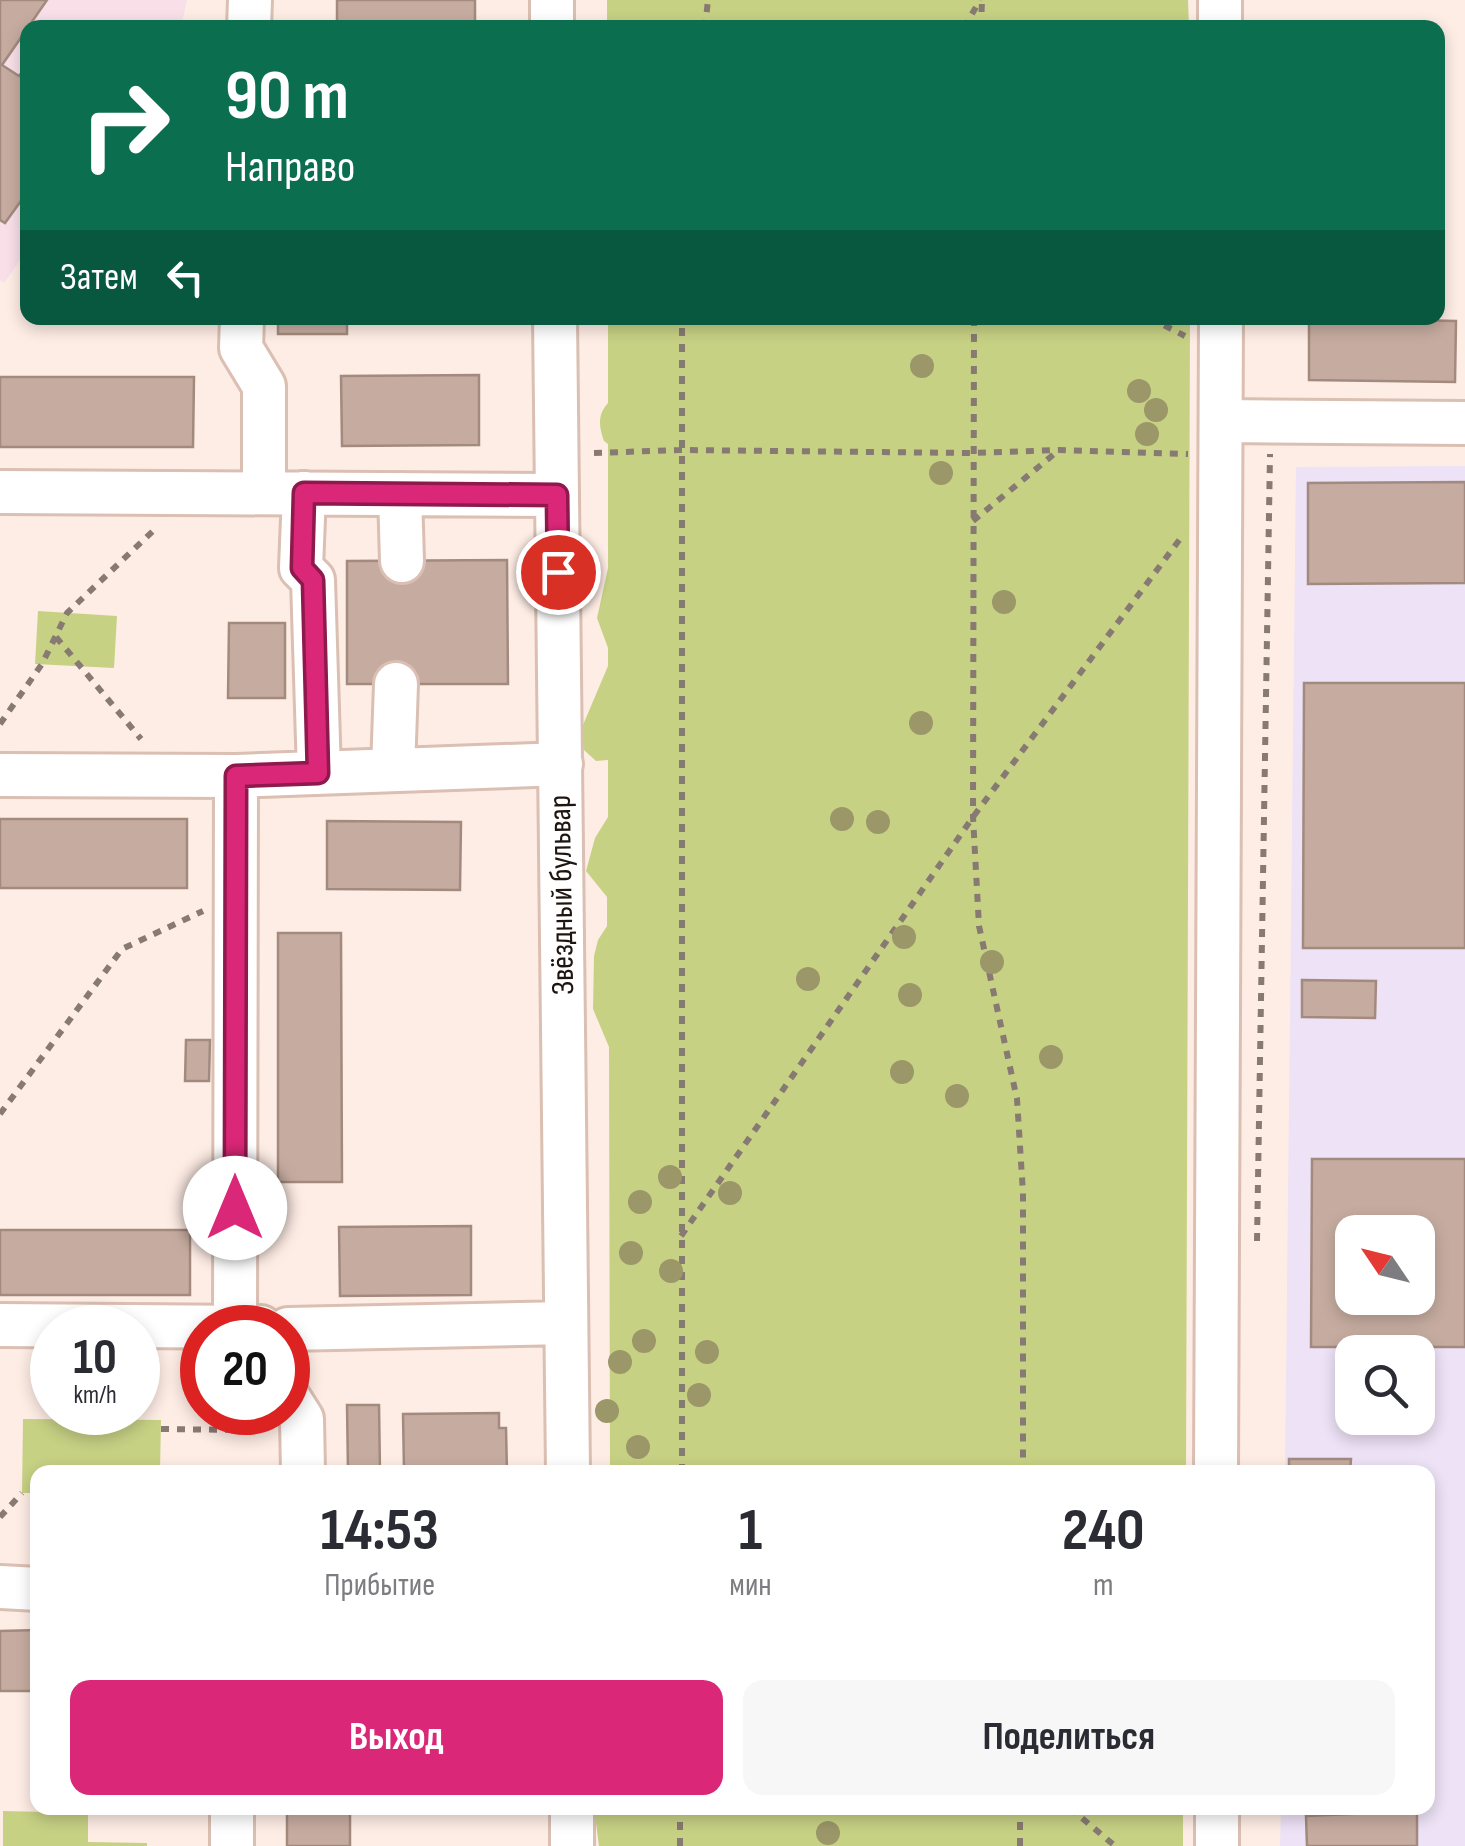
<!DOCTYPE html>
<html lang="ru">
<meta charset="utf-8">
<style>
:root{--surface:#fff;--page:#f7f7f7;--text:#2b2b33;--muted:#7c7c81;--accent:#db2777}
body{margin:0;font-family:"Sofia Sans Condensed",sans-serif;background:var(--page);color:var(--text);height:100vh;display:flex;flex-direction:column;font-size:38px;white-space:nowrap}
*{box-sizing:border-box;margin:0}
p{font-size:32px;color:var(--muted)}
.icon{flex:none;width:55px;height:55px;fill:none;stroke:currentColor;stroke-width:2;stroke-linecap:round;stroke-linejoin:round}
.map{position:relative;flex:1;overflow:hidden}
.details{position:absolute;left:30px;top:1465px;width:1405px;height:350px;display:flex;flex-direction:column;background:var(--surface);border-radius:20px;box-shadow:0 5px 15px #0003}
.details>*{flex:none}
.hud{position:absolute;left:20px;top:20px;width:1425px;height:305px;border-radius:20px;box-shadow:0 5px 15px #0003;background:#0b6e4f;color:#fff;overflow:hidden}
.needle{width:65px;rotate:305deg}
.fabs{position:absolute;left:1335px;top:1215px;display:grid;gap:20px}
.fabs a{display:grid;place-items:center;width:100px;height:100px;border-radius:20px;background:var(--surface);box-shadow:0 5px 15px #0003;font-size:50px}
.speed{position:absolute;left:30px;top:1305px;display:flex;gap:20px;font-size:50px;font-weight:700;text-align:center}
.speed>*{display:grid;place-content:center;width:130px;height:130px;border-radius:50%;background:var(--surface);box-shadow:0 5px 15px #0003;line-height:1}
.speed small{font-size:25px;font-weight:400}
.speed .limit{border:15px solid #d22;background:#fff;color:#111}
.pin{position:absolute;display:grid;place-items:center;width:85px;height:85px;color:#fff;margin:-42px;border:5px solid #fff;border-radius:50%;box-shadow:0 2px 10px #0007}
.me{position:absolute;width:110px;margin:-55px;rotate:0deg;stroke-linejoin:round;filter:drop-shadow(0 0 8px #0008)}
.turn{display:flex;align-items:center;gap:35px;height:210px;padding:0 40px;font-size:45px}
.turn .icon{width:130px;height:130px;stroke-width:2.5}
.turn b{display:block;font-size:70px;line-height:85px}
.then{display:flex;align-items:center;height:95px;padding:0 40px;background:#0003;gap:20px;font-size:38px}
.eta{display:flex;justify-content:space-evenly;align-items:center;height:170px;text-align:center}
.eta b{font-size:60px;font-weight:700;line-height:70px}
.cta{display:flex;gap:20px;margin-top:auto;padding:20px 40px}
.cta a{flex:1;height:115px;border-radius:20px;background:var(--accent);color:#fff;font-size:40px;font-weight:700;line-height:115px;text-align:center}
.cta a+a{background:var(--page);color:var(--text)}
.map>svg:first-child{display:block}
.industrial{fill:#ede2f6;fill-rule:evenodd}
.education{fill:#f8dfe8}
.green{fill:#c7d184}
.building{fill:#c6aca0;stroke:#a38a7e;stroke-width:2.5;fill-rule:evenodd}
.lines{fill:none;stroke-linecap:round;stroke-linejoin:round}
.minor-casing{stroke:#dabfb2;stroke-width:48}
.path{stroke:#877a73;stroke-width:6;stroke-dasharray:8 8;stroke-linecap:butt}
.minor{stroke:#fff;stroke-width:42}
.tree{fill:#9b9769}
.route-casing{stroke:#8e194d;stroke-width:25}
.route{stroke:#db2777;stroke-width:18}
.labels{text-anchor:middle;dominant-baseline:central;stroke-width:8;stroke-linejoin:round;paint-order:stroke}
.street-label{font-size:32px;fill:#1e1510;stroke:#fff}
</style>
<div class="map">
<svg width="1465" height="1846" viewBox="0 0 1465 1846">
<rect width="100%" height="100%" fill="#feede5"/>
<path class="industrial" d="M1465,466V1846H1280L1281,1808H1428V1472H1285L1296,467ZM1352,1232H1418V1298H1352ZM1352,1352H1418V1418H1352Z"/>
<path class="education" d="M0,0H187L181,27L28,28L27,250L4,283L0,280Z"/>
<path class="green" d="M607,0H1188L1189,27L607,28Z
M608,318H1190L1186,1472H610L609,1047L593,1009L594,956L598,940L607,926V897L586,871L595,838L608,817V760L596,761L584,750L580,732L608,666V648L597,618L608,568V444L604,441C599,427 597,415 608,403Z
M38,611L117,616L114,668L35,664Z
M23,1419L161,1420L160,1472H38L37,1493H22Z
M594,1808H1183V1846H599Z
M3,1811L88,1813V1842L147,1843V1846H3Z"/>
<path class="building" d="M0,0H47L2,65L19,76L28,64V191L5,223L0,220Z
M337,0H475V28H337Z
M278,318H347V334H278Z
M1309,318L1456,321L1455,382L1309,380Z
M479,375V445L342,446L341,376Z
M0,377H194L193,447H0Z
M1465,482V583L1308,584V483Z
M507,560L508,684H347V561Z
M229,623H285V698H228Z
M1304,683H1465V948H1303Z
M0,819H187V888H0Z
M327,821L461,822L460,890L327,889Z
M278,933H341L342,1182H278Z
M1302,980L1376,981L1375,1018L1302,1017Z
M186,1040H210L209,1081H185Z
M1312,1159H1465V1347H1311ZM1352,1232H1418V1298H1352Z
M471,1226V1295L340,1296L339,1227Z
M0,1230H190V1295H0Z
M347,1405H379L380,1472H348Z
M499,1413V1428H506L507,1472L404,1470L403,1414Z
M1289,1459H1351L1350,1472H1289Z
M38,1630V1691H0V1631Z
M287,1808H350V1846H287Z
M1417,1811V1846H1307L1306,1816Z"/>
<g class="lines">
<g class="minor-casing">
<path id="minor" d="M552,0V28
M1220,0V28
M249,28L250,0
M242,318L241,348L264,386V493
M555,318L568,1472
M1222,421L1465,423
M0,492L557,495
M304,493L301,568L313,580L319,773
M400,494L402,561
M393,770L396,684
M0,775L236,776L235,1325
M236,776L561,764
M0,1325L261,1327
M288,1329L566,1323
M288,1397L302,1419L303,1472
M1216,1472L1221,318
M0,1587L38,1589
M232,1808V1846
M572,1808V1846
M1217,1808V1846"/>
</g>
<path class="path" d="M705,28L708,0
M964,28L980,0
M981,28L982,0
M974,318L973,817L979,926L1017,1099L1023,1193V1472
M1150,318L1185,336
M594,453L680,450L973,453L1059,450L1188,454
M973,521L1059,450
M56,637L141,739
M0,724L42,664L67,613L154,530
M0,1114L122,949L203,911
M681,1236L973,817L1183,535
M1257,1241L1270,454
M90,1419V1412
M161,1429L244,1430
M682,1472V318
M0,1517L22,1493
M1070,1808L1115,1846
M680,1846V1808
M1020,1846V1808"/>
<use href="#minor" class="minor"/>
</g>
<g class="tree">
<circle cx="922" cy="366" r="12"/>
<circle cx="1139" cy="391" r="12"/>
<circle cx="1156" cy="410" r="12"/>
<circle cx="1147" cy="434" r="12"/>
<circle cx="941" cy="473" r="12"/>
<circle cx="1004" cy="602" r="12"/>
<circle cx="921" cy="723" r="12"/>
<circle cx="842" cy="819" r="12"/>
<circle cx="878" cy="822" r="12"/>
<circle cx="904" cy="937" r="12"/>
<circle cx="992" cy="962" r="12"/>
<circle cx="808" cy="979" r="12"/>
<circle cx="910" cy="995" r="12"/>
<circle cx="1051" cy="1057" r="12"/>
<circle cx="902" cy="1072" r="12"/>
<circle cx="957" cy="1096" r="12"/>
<circle cx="670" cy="1177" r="12"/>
<circle cx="730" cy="1193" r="12"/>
<circle cx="640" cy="1202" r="12"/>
<circle cx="631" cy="1253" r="12"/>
<circle cx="671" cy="1271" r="12"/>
<circle cx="644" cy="1341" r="12"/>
<circle cx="707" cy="1352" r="12"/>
<circle cx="620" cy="1362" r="12"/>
<circle cx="699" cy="1395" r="12"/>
<circle cx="607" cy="1411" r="12"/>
<circle cx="638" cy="1447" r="12"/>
<circle cx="828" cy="1833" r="12"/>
</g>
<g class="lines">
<g class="route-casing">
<path id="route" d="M235,1208L236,776L318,773L313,580L302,568L304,493L557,495L558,572"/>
</g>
<use href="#route" class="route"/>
</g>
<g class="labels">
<g class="street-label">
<text transform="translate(562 895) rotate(-91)">Звёздный бульвар</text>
</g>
</g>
</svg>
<div class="fabs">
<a><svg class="needle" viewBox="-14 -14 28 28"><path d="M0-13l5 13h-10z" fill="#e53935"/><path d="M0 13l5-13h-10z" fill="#7c7c81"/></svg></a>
<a><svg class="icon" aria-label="search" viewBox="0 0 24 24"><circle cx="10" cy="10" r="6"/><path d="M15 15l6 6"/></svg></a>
</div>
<div class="speed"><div>10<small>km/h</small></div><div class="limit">20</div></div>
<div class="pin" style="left:558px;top:572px;background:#d93025"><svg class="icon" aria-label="arrive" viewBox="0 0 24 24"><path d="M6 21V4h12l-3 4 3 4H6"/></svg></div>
<svg class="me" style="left:235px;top:1208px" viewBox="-20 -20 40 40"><circle r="19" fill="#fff"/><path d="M0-13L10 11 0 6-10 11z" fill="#db2777"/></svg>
<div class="hud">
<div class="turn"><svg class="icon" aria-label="right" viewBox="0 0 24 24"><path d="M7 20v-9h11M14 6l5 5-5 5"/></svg><div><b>90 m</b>Направо</div></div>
<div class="then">Затем<svg class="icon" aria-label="left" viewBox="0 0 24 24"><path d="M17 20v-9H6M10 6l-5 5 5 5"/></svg></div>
</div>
<section class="details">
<div class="eta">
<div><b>14:53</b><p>Прибытие</p></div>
<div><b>1</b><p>мин</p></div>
<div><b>240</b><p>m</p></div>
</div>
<div class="cta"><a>Выход</a><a>Поделиться</a></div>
</section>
</div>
